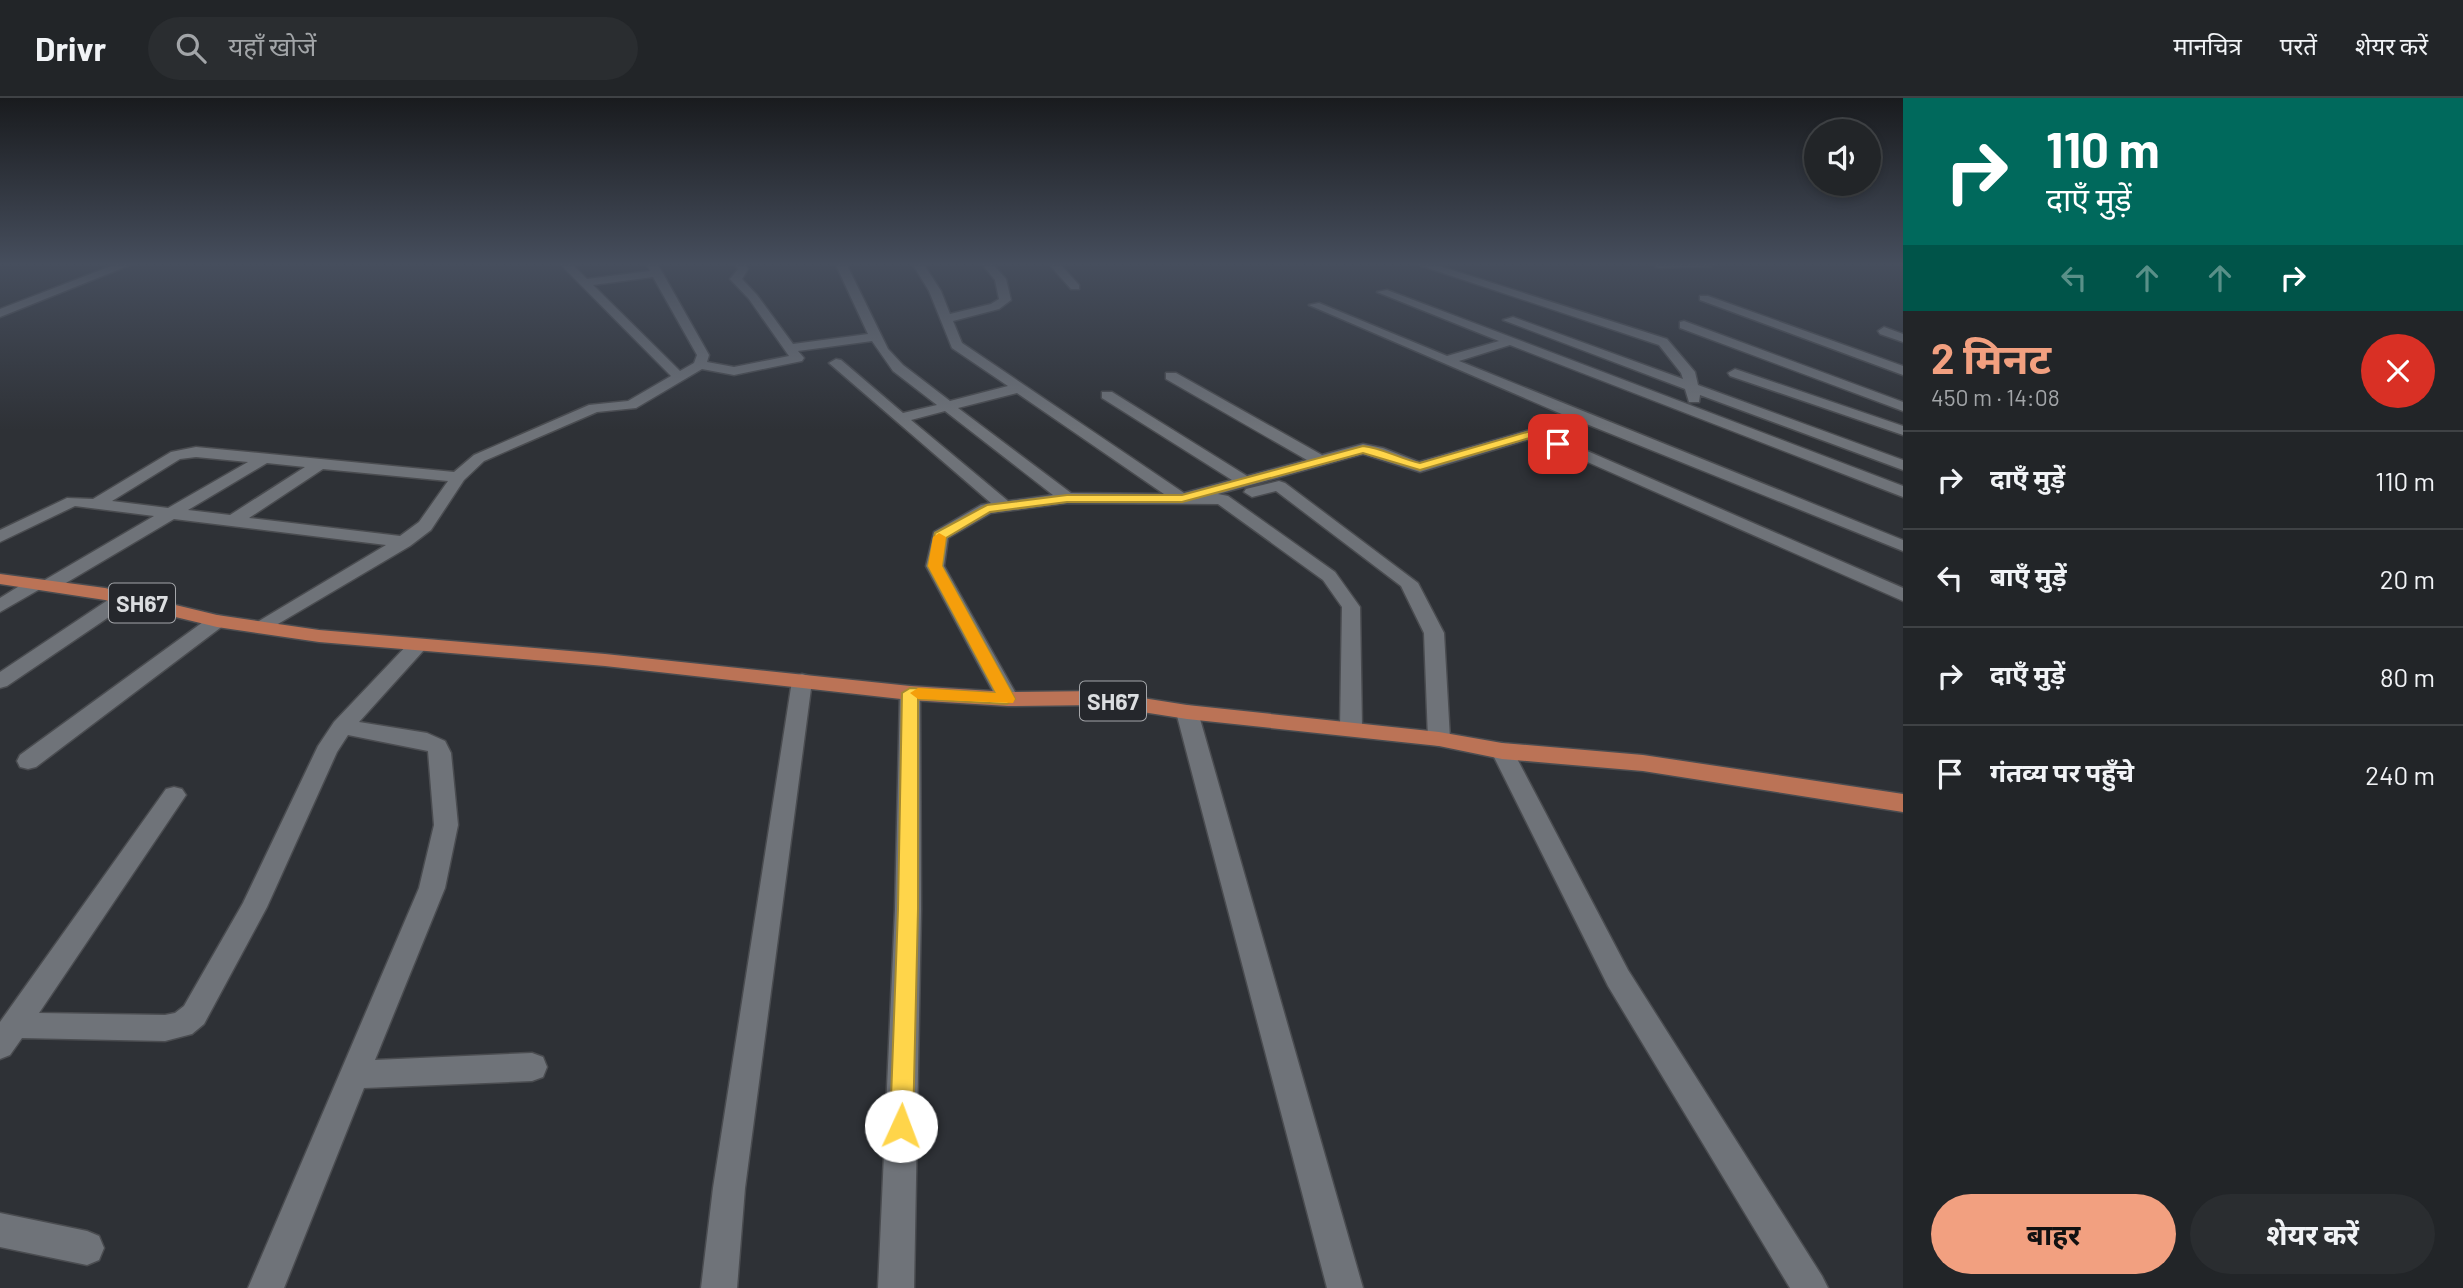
<!DOCTYPE html>
<html lang="hi">
<meta charset="utf-8">
<style>
:root{--surface:#222528;--page:#2a2d30;--text:#f1f3f6;--muted:#a2a5a8;--line:#3f4245;--accent:#f2a080}
body{margin:0;font-family:Barlow,"Noto Sans Devanagari",sans-serif;background:var(--page);color:var(--text);height:100vh;display:flex;flex-direction:column;font-size:26px;white-space:nowrap}
*{box-sizing:border-box;margin:0}
p{font-size:23px;color:var(--muted)}
.icon{flex:none;width:38px;height:38px;fill:none;stroke:currentColor;stroke-width:2;stroke-linecap:round;stroke-linejoin:round}
.map{position:relative;flex:1;overflow:hidden}
.drawer{display:flex;flex-direction:column;background:var(--surface);width:560px}
.drawer>*{flex:none}
.banner{background:#00695c;color:#fff;overflow:hidden}
.fabs{position:absolute;left:1804px;top:21px;display:grid;gap:14px}
.fabs a{display:grid;place-items:center;width:77px;height:77px;border-radius:50%;background:var(--surface);box-shadow:0 4px 10px #0003,0 0 0 2px var(--line);font-size:35px}
.pin{position:absolute;display:grid;place-items:center;width:60px;height:60px;color:#fff;margin:-30px;border-radius:14px;box-shadow:0 4px 10px #0006}
.me{position:absolute;width:77px;margin:-38px;rotate:2deg;stroke-linejoin:round;filter:drop-shadow(0 0 5px #0008)}
.turn{display:flex;align-items:center;gap:24px;height:147px;padding:0 28px;font-size:32px}
.turn .icon{width:91px;height:91px;stroke-width:2.5}
.turn b{display:block;font-size:49px;line-height:60px}
.lanes{display:flex;align-items:center;height:66px;padding:0 28px;background:#0003;justify-content:center;gap:35px;direction:ltr}
.lanes .off{opacity:.35}
.round{display:grid;place-items:center;flex:none;width:74px;height:74px;border-radius:37px;background:var(--page)}
.summary{display:flex;align-items:center;justify-content:space-between;height:119px;padding:0 28px}
h1{font-size:42px;font-weight:700;line-height:52px;color:var(--accent)}
.action{display:flex;gap:14px;margin-top:auto;padding:14px 28px}
.action a{flex:1;height:80px;border-radius:42px;background:var(--accent);color:#111;font-size:28px;font-weight:700;line-height:80px;text-align:center}
.action a+a{background:var(--page);color:var(--text)}
ul{padding:0;list-style:none}
li{display:flex;align-items:center;gap:21px;height:98px;padding:0 28px;border-top:2px solid var(--line)}
li div{flex:1}
li b{display:block;font-size:26px}
li em{font-style:normal}
header{display:flex;align-items:center;gap:42px;box-sizing:border-box;height:98px;padding:0 35px;background:var(--surface);border-bottom:2px solid var(--line)}
header strong{font-size:33px}
nav{display:flex;gap:38px;margin-inline-start:auto;font-size:24px}
.search{width:490px;height:63px;background:var(--page);display:flex;align-items:center;gap:18px;box-sizing:border-box;padding:0 24px;border-radius:38px;color:var(--muted);font-size:26px}
main{display:flex;flex:1;min-height:0}
.map>svg:first-child{display:block}
.lines{fill:none;stroke-linecap:round;stroke-linejoin:round}
.street-casing{stroke:#4a4c50;stroke-width:3}
.primary-casing{stroke:#4a4c50;stroke-width:3}
.street{fill:#6f7379;fill-rule:evenodd}
.primary{fill:#bb7356;fill-rule:evenodd}
.route{fill:#ffd54a;stroke:#a68a30;stroke-width:2}
.slow{fill:#f59e0b}
.labels{text-anchor:middle;dominant-baseline:central;stroke-width:7;stroke-linejoin:round;paint-order:stroke}
.shield{fill:#25272c;stroke:#a4a6aa;stroke-width:2}
.shield-label{font-size:23px;font-weight:bold;fill:#dbdde0}
</style>
<header>
<strong>Drivr</strong>
<div class="search"><svg class="icon" aria-label="search" viewBox="0 0 24 24"><circle cx="10" cy="10" r="6"/><path d="M15 15l6 6"/></svg>यहाँ खोजें</div>
<nav><a>मानचित्र</a><a>परतें</a><a>शेयर करें</a></nav>
</header>
<main>
<div class="map">
<svg width="1903" height="1190" viewBox="0 0 1903 1190">
<rect width="100%" height="100%" fill="#2e3136"/>
<g class="lines">
<g class="street-casing">
<path id="street" d="M119,165H135L0,219V211Z
M559,165H571L587,181L650,173L646,165H657L709,257L707,264L734,269L789,258L749,201L730,181L738,171L734,165H745L748,171L742,181L757,197L793,246L868,236L835,165H846L888,251L903,267L950,303L1008,288L952,250L929,193L912,165H923L941,193L950,216L991,206L999,201L995,182L981,165H992L1006,181L1011,202L999,211L953,223L962,245L1184,395L1232,382L1102,300V294H1112L1247,378L1307,362L1166,281V275H1176L1322,357L1363,346L1383,350L1419,364L1571,320L1309,207L1319,205L1447,258L1499,243L1377,194L1387,192L1903,388V399L1510,247L1459,263L1903,442V453L1584,325L1548,336L1903,490V503L1533,340L1420,374L1363,356L1218,396L1228,398L1335,474L1360,509L1362,630L1359,635L1351,637L1343,635L1340,630L1342,509L1323,482L1218,406L1067,405L991,415L948,440L944,468L1019,601L1015,606H1001L997,601L926,468L934,434L981,407L991,405L829,265L836,261L841,262L903,315L937,307L893,273L872,243L798,253L804,260L802,263L734,277L702,271L636,310L597,314L484,363L464,382L431,432L410,448L266,533L259,535L249,529L386,447L174,421L54,492L40,491L0,514V500L29,482L43,483L154,418L75,408L0,444V432L67,400L93,401L171,354L196,349L454,374L474,357L589,307L628,303L671,278ZM653,179L697,257L694,265L680,273L593,187ZM1017,295L1164,396L1071,395L958,310ZM945,313L1053,397L1008,403L911,322ZM196,359L248,364L168,410L112,403L180,361ZM267,365L305,369L230,417L188,412ZM323,371L448,383L419,424L400,438L249,420Z
M1048,165H1059L1079,187V191H1071Z
M1413,165H1430L1667,241L1695,274L1698,287L1903,362V372L1700,297L1699,304H1689L1685,291L1503,222L1513,219L1683,281L1681,275L1659,247Z
M1656,165H1717L1712,168L1660,170L1656,169Z
M1700,198H1708L1903,268V277L1700,202Z
M1684,223L1903,304V313L1680,230V224Z
M1884,229L1903,236V244L1880,236L1878,233Z
M1735,271L1903,328V337L1730,278L1728,275Z
M1279,383L1285,385L1418,485L1444,535L1450,641L1447,646L1439,648L1431,646L1428,641L1424,535L1401,488L1276,393L1252,399L1244,394L1246,391Z
M124,494L133,500L131,504L7,588L0,590V574L117,496Z
M217,517L224,519L227,523L224,527L36,669L28,671L20,669L17,663L20,657L210,519Z
M417,542L424,544L427,548L424,552L359,624L427,635L445,643L451,655L458,727L445,790L375,962L532,955L543,959L547,969L543,979L532,983L364,990L284,1190H248L419,790L434,727L428,653L348,637L337,654L267,809L204,926L192,936L165,943L22,940L10,957L0,961V924L166,691L174,689L182,691L186,697L182,703L39,915L165,917L175,915L184,908L243,805L318,648L334,624L410,544Z
M802,576L809,578L812,583L745,1090L737,1190H701L713,1090L792,583L795,578Z
M910,588L917,590L920,595L921,811L914,1190H878L895,811L900,595L903,590Z
M1187,607L1195,609L1198,614L1363,1190H1327L1176,614L1179,609Z
M1502,645L1510,648L1513,653L1628,872L1822,1178L1828,1190H1790L1608,888L1491,653L1494,648Z
M0,1115L87,1133L99,1138L104,1150L99,1162L87,1167L0,1149Z"/>
</g>
<g class="primary-casing">
<path id="primary" d="M0,476L105,490L217,517L319,532L605,556L910,588L1008,594L1098,593L1187,607L1439,634L1502,645L1643,657L1903,696V714L1643,673L1502,661L1439,648L1187,621L1098,607L1008,608L910,602L605,568L319,544L217,529L105,502L0,486Z"/>
</g>
<use href="#street" class="street"/>
<use href="#primary" class="primary"/>
</g>
<linearGradient id="sky" x2="0" y2="1"><stop stop-color="#191b1e"/><stop offset="0.5" stop-color="#464e5d"/><stop offset="1" stop-color="#464e5d" stop-opacity="0"/></linearGradient>
<rect width="1903" height="332" fill="url(#sky)"/>
<path class="route" d="M1534,332L1564,346L1558,349L1533,339L1420,372L1363,355L1182,404H1067L990,414L946,440L942,468L1015,601L1007,606L918,601V811L913,1028L910,1036L901,1039L893,1036L890,1028L898,811L902,595L910,590L996,595L928,468L935,435L987,407L1067,397H1182L1363,348C1383,350 1400,361 1420,365Z"/>
<path class="slow" d="M939,435L946,439L942,468L1015,601L1013,605L918,601L910,595L918,590L996,595L928,468L933,439Z"/>
<g class="labels">
<g class="shield">
<rect x="109" y="485.5" width="66" height="39" rx="5"/>
<rect x="1080" y="583.5" width="66" height="39" rx="5"/>
</g>
<g class="shield-label">
<text x="142" y="505">SH67</text>
<text x="1113" y="603">SH67</text>
</g>
</g>
</svg>
<div class="fabs">
<a><svg class="icon" aria-label="sound" viewBox="0 0 24 24"><path d="M4 9h4l5-4v14l-5-4H4zM17 9q2 3 0 6"/></svg></a>
</div>
<div class="pin" style="left:1558px;top:346px;background:#d93025"><svg class="icon" aria-label="arrive" viewBox="0 0 24 24"><path d="M6 21V4h12l-3 4 3 4H6"/></svg></div>
<svg class="me" style="left:901px;top:1028px" viewBox="-20 -20 40 40"><circle r="19" fill="#fff"/><path d="M0-13L10 11 0 6-10 11z" fill="#ffd54a"/></svg>
</div>
<section class="drawer">
<div class="banner">
<div class="turn"><svg class="icon" aria-label="right" viewBox="0 0 24 24"><path d="M7 20v-9h11M14 6l5 5-5 5"/></svg><div><b>110 m</b>दाएँ मुड़ें</div></div>
<div class="lanes"><svg class="icon off" aria-label="left" viewBox="0 0 24 24"><path d="M17 20v-9H6M10 6l-5 5 5 5"/></svg><svg class="icon off" aria-label="ahead" viewBox="0 0 24 24"><path d="M12 20V5M6 11l6-6 6 6"/></svg><svg class="icon off" aria-label="ahead" viewBox="0 0 24 24"><path d="M12 20V5M6 11l6-6 6 6"/></svg><svg class="icon" aria-label="right" viewBox="0 0 24 24"><path d="M7 20v-9h11M14 6l5 5-5 5"/></svg></div>
</div>
<div class="summary"><div><h1>2 मिनट</h1><p>450 m · 14:08</p></div><a class="round" style="background:#d93025;color:#fff"><svg class="icon" aria-label="close" viewBox="0 0 24 24"><path d="M6 6l12 12M18 6L6 18"/></svg></a></div>
<ul>
<li><svg class="icon" aria-label="right" viewBox="0 0 24 24"><path d="M7 20v-9h11M14 6l5 5-5 5"/></svg><div><b>दाएँ मुड़ें</b></div><em>110 m</em></li>
<li><svg class="icon" aria-label="left" viewBox="0 0 24 24"><path d="M17 20v-9H6M10 6l-5 5 5 5"/></svg><div><b>बाएँ मुड़ें</b></div><em>20 m</em></li>
<li><svg class="icon" aria-label="right" viewBox="0 0 24 24"><path d="M7 20v-9h11M14 6l5 5-5 5"/></svg><div><b>दाएँ मुड़ें</b></div><em>80 m</em></li>
<li><svg class="icon" aria-label="arrive" viewBox="0 0 24 24"><path d="M6 21V4h12l-3 4 3 4H6"/></svg><div><b>गंतव्य पर पहुँचे</b></div><em>240 m</em></li>
</ul>
<div class="action"><a>बाहर</a><a>शेयर करें</a></div>
</section>
</main>
